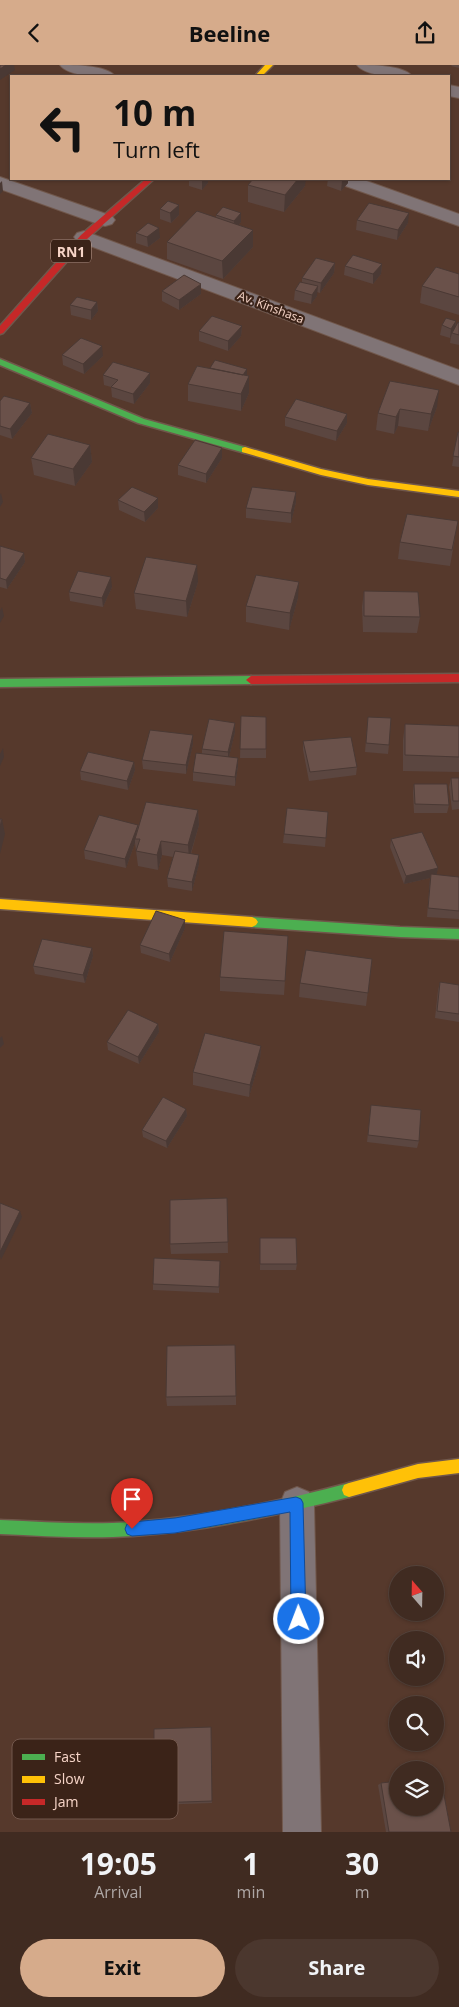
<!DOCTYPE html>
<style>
:root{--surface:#402b21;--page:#4b372e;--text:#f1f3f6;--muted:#aea7a5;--line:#59473f;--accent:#d6ab8b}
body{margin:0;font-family:"Open Sans",sans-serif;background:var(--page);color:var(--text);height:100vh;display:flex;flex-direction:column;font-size:19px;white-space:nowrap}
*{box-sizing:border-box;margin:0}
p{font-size:16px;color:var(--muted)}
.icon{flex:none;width:28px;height:28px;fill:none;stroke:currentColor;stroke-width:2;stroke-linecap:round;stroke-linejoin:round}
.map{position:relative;height:1767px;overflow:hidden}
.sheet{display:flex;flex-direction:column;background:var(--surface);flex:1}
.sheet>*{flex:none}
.guide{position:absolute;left:10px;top:10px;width:440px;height:105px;border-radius:0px;box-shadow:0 1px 4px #0004,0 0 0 1px var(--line);background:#d6ab8b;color:#111;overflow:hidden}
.needle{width:32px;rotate:340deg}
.controls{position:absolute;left:389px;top:1501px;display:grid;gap:10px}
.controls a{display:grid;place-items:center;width:55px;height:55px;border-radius:50%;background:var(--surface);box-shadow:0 1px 4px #0004,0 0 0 1px var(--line);font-size:25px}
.pin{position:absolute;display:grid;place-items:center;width:42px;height:42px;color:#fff;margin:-51px -21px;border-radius:50% 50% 50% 0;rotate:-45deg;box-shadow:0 0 5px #0007}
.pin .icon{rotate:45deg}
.me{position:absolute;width:55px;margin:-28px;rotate:359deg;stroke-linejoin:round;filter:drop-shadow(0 0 4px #0008)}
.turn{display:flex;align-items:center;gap:18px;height:105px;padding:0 20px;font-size:22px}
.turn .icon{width:65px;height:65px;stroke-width:2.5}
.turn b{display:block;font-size:35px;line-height:42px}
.eta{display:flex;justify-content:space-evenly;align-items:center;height:85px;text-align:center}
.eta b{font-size:30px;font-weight:700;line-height:35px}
.button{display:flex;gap:10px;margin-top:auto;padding:10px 20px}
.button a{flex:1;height:58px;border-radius:30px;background:var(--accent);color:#111;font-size:20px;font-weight:700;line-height:58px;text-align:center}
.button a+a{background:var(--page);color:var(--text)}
header{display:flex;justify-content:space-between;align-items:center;height:65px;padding:0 20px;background:var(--accent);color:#111;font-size:22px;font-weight:700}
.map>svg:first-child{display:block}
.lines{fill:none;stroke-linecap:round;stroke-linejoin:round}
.street-casing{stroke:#70574b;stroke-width:2}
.fast-casing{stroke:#70574b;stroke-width:3}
.slow-casing{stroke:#70574b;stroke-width:3}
.jam-casing{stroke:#70574b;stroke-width:3}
.street{fill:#807476;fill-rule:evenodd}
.fast{fill:#4caf50;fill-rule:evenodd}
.slow{fill:#ffc107;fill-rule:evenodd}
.jam{fill:#c62828;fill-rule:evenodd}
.wall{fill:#5b4640}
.shaded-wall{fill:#4a3934}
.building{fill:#6a514a;stroke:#4a3934}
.route{fill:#1a73e8;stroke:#114b97}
.labels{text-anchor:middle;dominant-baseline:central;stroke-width:4.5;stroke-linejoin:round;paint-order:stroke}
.far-street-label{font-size:12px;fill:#f6d4c7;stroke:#3b2318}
.shield{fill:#3b2318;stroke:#be9f92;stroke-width:1}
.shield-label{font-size:14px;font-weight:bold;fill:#f6d4c7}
.key{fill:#3b2318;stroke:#73584d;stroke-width:1}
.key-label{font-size:14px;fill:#f6d4c7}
</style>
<header><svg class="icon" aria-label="back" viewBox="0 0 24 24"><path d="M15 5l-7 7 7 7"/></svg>Beeline<svg class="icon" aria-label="share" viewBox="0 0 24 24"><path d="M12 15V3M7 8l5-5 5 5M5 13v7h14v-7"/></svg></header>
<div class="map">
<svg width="459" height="1767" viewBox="0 0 459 1767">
<rect width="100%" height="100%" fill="#56392c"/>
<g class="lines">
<g class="street-casing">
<path id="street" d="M60,0C74,0 106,0 115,11C101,12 69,12 60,0Z
M357,0C371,0 403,0 412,11C398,12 366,12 357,0Z
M449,20L459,22V33L449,31Z
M0,112L112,151L115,155L112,159L105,161L98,159L0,124Z
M335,114H361L459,149V161L337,118Z
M84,166L459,305V320L77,176L74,172L77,168Z
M297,1422L309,1427L314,1439L321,1767H283L280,1439L285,1427Z"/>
</g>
<g class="fast-casing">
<path id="fast" d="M0,294L144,354L248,383L249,385L245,388L138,358L0,300Z
M251,611L256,615L251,619L0,622V614Z
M252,852L400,862L459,864V874L400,872L252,862L248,860L246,857L248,854Z
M349,1418L354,1420L356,1425L354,1430L349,1432C278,1450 206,1466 133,1471C89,1474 44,1471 0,1469V1455C44,1457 89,1460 133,1457C206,1452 278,1437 349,1418Z"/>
</g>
<g class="slow-casing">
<path id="slow" d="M265,0H273L262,11H255Z
M245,382L321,404L368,414L459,426V432L368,420L321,410L242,387V383Z
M0,834L252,852L256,854L258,857L256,860L252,862L0,844Z
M459,1394V1408L418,1413L349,1432L344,1430L342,1425L344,1420L349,1418L418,1399Z"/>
</g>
<g class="jam-casing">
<path id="jam" d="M146,114H154L87,174L3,268L0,269V261L81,170Z
M459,609V617L251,619L246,615L251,611Z"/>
</g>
<use href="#street" class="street"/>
<use href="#fast" class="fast"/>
<use href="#slow" class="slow"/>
<use href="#jam" class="jam"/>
</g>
<path class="wall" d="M452,0H459V3L451,1Z
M189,114H208V118L202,125L189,121Z
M328,114H348V118L341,126L327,121Z
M248,120L305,121L284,147L248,137Z
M160,144L179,150L171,158L160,154Z
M241,148V157L239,160L253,165V182L223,214L167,194V177L216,152V150Z
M357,155L408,158L397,175L356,165Z
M136,168L160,173L148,182L136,178Z
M335,198L334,208L320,228L317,227V231L311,239L294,235L295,225L302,217V213Z
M382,199L381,209L373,219L344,210L345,201Z
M459,209V250L420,238L422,221Z
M162,226L201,229L179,245L162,236Z
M97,237L98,246L91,255L71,250L70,240Z
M456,256V262L459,258V280L450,278L451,272L450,273L440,270L442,260Z
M242,261L241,271L228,286L199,276V266Z
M62,290L103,291L84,309L63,300Z
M210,303L247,304V310L249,311V328L241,346L188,336V319Z
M103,310L150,318L134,339L112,332L111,322L104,320Z
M390,316L437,342L428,366L398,361L394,369L376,365L378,348Z
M0,336L30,338L32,348L12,374L0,370Z
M347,349V358L336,376L285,361V352Z
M458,367H459V402L452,401Z
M90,380L92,397L75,421L34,410L31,393Z
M222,383V393L206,418L178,410V400Z
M296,427V437L291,458L246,453V443Z
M158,433V443L145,457L119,445L118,435Z
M455,473L450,501L398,494L400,477Z
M0,481L24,488L25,497L7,524L0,522Z
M198,517L187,552L136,544L134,528Z
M112,522L103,542L70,536L69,527Z
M364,526L420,552L417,568L363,567L362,542Z
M298,533L289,565L246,557V541Z
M241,651L266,652V693H240Z
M368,652L389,680L388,689L365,687Z
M235,658V667L229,692L238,693V701L235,721L193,716V707L202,689V684Z
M405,659L459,661V707L403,706V675Z
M193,670V679L186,709L143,704L142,695Z
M303,676L357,702L356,710L309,716L303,685Z
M134,697L135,705L128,725L81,715L80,706Z
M451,713H459V744L452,745L449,722Z
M414,719L449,740L447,748H414L413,727Z
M198,745L199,760L191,789L199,799L192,826L168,822L167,813L173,792L162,790L158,805L138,801L135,778L126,803L85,794L84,785L138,760Z
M328,747L325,782L283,778L284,769Z
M391,774L438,803L436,810L459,812V854L427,852L430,813L404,819L390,782Z
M185,863L170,897L141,888L140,880Z
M288,871L284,930L220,926V912Z
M92,883L93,891L85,918L35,909L33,901Z
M372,894L366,941L299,932L300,918Z
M440,917L459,920V957L435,953L438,925Z
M158,959L159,967L139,999L108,985L107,977Z
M261,981L260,994L249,1032L193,1020V1007Z
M371,1040L419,1076L417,1083L367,1077Z
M186,1044L187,1051L167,1083L143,1072L142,1065Z
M227,1133L228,1188L171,1189L170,1179Z
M260,1173L297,1199L296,1205H260Z
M220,1202L219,1228L153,1225V1219Z
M236,1331V1340L167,1341L166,1332Z
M211,1665L212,1738L155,1740L154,1738Z
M117,1692L107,1737L55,1727L53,1726Z
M381,1718L451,1767H386L378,1720Z"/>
<path class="shaded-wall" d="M6,0H14L15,5L0,15V4Z
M203,114H208V118L202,125V115Z
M298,114H306L305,121L284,147L285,130Z
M343,114H348V118L341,126L342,116Z
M2,116L3,126L0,129V118Z
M179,140V150L171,158L170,148Z
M241,148V157L234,166V156Z
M409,148L408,158L397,175L398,165Z
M159,163L160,173L148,182L147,172Z
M253,165V182L223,214L222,196Z
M335,198L334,208L320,228L321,218Z
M382,199L381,209L373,219V209Z
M201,219V229L179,245V235Z
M318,221L317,231L311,239L312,230Z
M97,237L98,246L91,255V245Z
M456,256L455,266L452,268L451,272L450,273L451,264Z
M242,261L241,271L228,286V276Z
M102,281L103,291L84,309L83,299Z
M247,304V313L240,314Z
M150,308V318L134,339L133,329Z
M249,311V328L241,346V329Z
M439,325L437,342L428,366L431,349Z
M30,338L32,348L12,374L10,364Z
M400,344L398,361L394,369L396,352Z
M347,349V358L336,376L337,366Z
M90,380L92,397L75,421L73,404Z
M222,383V393L206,418V409Z
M296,427V437L291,458V448Z
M1,428L3,437L0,442V430Z
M158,433V443L145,457L144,447Z
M24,488L25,497L7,524L6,515Z
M197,500L198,517L187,552L186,536Z
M111,512L112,522L103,542L102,533Z
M299,517L298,533L289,565L290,548Z
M2,542L4,551L0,558V546Z
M235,658V667L228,696V687Z
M193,670V679L186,709V700Z
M3,683L4,692L0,701V689Z
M238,693V701L235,721V712Z
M134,697L135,705L128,725L127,716Z
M198,745L199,760L189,794L188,780Z
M2,754L5,769L0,789V762Z
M138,760L135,774V778L126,803L125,794Z
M161,776L162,790L158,805L157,790Z
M199,790V799L192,826V817Z
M438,803L436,812L431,809L430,813L404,819L406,811Z
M185,855V863L170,897L169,889Z
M92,883L93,891L85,918L83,910Z
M158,959L159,967L139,999L138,992Z
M2,971L4,979L0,983V973Z
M261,981L260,994L249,1032L250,1020Z
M186,1044L187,1051L167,1083L166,1076Z
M20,1146L22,1152L1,1195L0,1191V1187Z
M116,1691L117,1692L107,1737L106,1736Z"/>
<path class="building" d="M0,0H6L0,4Z
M253,114H298L285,130L248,120Z
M168,136L179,140L170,148L160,144Z
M369,138L409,148L398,165L357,155Z
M223,142L241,148L234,156L216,150Z
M197,146L253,165L222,196L167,177Z
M148,158L159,163L147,172L136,168Z
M353,190L382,199L373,209L345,201Z
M316,193L335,198L321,218L302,213Z
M436,202L459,209V232L422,221Z
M184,210L201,219L179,235L162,226Z
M300,217L318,221L312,230L295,225Z
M77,232L97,237L91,245L70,240Z
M212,251L242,261L228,276L199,266Z
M446,253L456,256L451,264L442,260Z
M458,257L459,258V270L452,268Z
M81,273L102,281L83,299L62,290Z
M215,295L247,304L243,310L210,303Z
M113,297L150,308L133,329L111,322L118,315L103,310Z
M197,301L249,311L241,329L188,319Z
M390,316L439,325L431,349L400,344L396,352L378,348Z
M4,331L30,338L10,364L0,361V336Z
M296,334L347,349L337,366L285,352Z
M458,367H459V392L453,391Z
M48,369L90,380L73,404L31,393Z
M195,375L222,383L206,409L178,400Z
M132,422L158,433L144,447L118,435Z
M252,422L296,427L291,448L246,443Z
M407,449L458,456L452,485L400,477Z
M0,481L24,488L6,515L0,513Z
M146,492L197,500L186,536L134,528Z
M78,506L111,512L102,533L69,527Z
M256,510L299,517L290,548L246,541Z
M364,526L418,527L420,552L364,551Z
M241,651L266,652V684H240Z
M368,652L391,653L389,680L366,678Z
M209,654L235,658L228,687L202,684Z
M405,659L459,661V692L405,690Z
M150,665L193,670L186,700L142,695Z
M351,672L357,702L310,707L303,676Z
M88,687L134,697L127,716L80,706Z
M196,688L238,693L235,712L193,707Z
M451,713H459V736H453Z
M414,719H447L449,740L415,739Z
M146,737L198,745L188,780L161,776L157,790L136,786L140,774H135Z
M287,743L328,747L326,773L284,769Z
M99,750L138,760L125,794L84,785Z
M0,754H2L0,762Z
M422,767L438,803L406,811L391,774Z
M175,786L199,790L192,817L167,813Z
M431,809L459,812V846L428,843Z
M156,846L185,855L169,889L140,880Z
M224,866L288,871L285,916L220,912Z
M42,874L92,883L83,910L33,901Z
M306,885L372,894L368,928L300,918Z
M440,917L459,920V949L437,946Z
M128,945L158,959L138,992L107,977Z
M205,968L261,981L250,1020L193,1007Z
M163,1032L186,1044L166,1076L142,1065Z
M371,1040L421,1045L419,1076L368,1070Z
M227,1133L228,1177L170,1179V1135Z
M0,1138L20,1146L0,1187Z
M260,1173H296L297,1199H260Z
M154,1193L220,1196L219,1222L153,1219Z
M235,1280L236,1331L166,1332L167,1281Z
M211,1662L212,1736L154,1738V1664Z
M435,1709H440L451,1767H389L381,1718L398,1716V1742H435Z"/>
<path class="route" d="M296,1432L301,1434L303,1438L306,1554L304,1560L299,1562L293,1560L291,1554L290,1447L175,1468L132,1471L127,1469L125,1464L127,1459L132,1457L175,1453Z"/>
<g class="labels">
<g class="far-street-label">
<text transform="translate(271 242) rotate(21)">Av. Kinshasa</text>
</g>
<rect class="shield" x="51" y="174.5" width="40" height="23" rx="4"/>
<g class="shield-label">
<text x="71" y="186">RN1</text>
</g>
</g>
<rect x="12" y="1674" width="166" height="80" rx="8" class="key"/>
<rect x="22" y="1689" width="23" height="6" fill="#4caf50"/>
<rect x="22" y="1711" width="23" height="7" fill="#ffc107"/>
<rect x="22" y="1734" width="23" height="6" fill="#c62828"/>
<g class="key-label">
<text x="54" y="1697">Fast</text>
<text x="54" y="1719">Slow</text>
<text x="54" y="1742">Jam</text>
</g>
</svg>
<div class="controls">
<a><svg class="needle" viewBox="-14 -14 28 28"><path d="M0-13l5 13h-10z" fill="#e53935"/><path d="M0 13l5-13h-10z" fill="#aea7a5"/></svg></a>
<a><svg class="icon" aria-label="sound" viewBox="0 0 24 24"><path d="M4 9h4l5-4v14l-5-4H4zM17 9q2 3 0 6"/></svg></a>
<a><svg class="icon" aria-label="search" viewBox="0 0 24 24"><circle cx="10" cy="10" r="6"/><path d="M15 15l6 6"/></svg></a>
<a><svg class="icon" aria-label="layers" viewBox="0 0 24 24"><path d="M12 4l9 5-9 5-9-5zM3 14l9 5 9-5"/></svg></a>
</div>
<div class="pin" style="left:132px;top:1464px;background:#d93025"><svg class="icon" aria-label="arrive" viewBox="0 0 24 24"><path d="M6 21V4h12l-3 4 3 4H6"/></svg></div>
<svg class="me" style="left:299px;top:1554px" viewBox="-20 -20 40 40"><circle r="17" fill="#1a73e8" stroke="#fff" stroke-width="3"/><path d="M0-11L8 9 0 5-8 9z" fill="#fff"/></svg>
<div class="guide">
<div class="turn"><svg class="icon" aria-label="left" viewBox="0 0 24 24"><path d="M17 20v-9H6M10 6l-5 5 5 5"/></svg><div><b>10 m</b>Turn left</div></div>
</div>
</div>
<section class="sheet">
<div class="eta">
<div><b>19:05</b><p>Arrival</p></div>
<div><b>1</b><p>min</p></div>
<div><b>30</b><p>m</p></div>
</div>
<div class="button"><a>Exit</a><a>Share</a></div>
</section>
